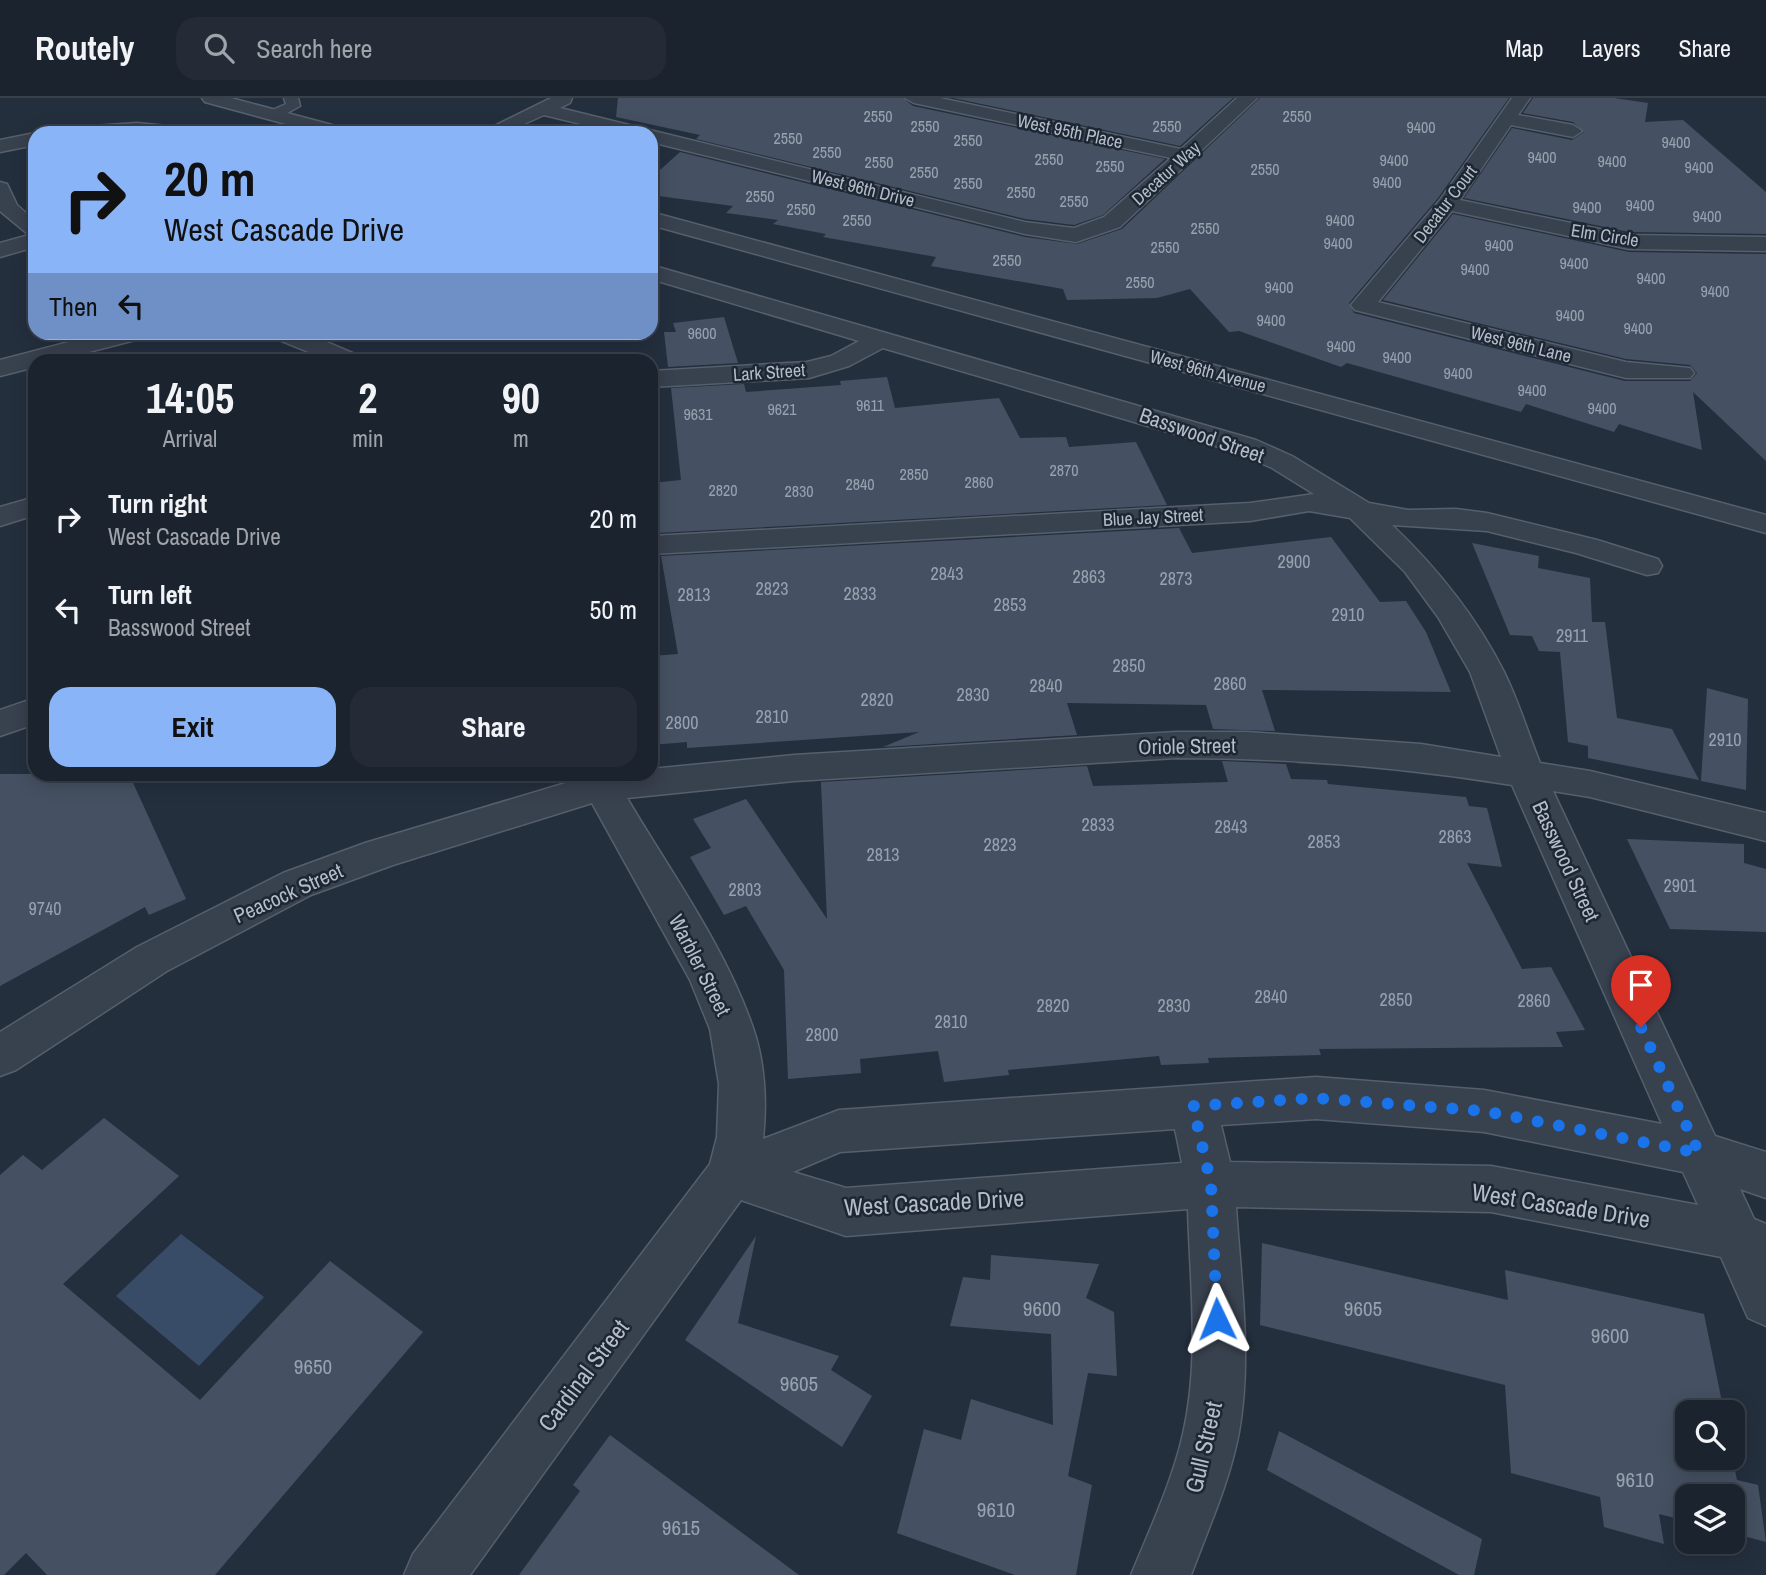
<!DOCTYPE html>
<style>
:root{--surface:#1b232e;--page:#242b36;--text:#f1f3f6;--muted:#a0a4aa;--line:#39404a;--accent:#8ab4f8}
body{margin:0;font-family:"Archivo Narrow",sans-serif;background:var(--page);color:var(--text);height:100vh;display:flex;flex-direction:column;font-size:26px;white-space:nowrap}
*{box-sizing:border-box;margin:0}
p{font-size:23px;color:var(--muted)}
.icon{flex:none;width:38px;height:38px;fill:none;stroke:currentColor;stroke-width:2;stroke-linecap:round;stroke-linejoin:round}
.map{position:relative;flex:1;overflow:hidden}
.drawer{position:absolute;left:28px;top:256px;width:630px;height:427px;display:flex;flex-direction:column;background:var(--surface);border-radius:21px;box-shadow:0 4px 18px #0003,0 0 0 2px var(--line)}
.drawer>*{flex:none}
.top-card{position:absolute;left:28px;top:28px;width:630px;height:214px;border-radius:21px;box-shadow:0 4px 18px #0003,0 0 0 2px var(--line);background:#8ab4f8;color:#111;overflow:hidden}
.fabs{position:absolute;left:1675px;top:1302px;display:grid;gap:14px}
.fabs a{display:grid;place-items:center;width:70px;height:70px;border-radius:14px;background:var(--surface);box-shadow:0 4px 18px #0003,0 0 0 2px var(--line);font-size:35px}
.pin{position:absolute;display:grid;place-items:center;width:60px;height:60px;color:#fff;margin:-72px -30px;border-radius:50% 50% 50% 0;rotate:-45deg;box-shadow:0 0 7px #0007}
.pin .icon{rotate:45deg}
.me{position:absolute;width:77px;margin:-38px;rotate:358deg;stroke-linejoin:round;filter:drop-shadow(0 0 5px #0008)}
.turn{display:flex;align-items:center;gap:24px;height:147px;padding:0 21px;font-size:32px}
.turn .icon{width:91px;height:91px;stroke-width:2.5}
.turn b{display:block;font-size:49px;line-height:60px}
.then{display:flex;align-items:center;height:66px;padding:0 21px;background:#0003;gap:14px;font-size:26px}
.eta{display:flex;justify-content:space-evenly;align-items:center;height:119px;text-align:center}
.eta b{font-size:42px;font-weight:700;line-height:49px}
.button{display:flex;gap:14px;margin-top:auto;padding:14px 21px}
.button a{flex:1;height:80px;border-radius:21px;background:var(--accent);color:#111;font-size:28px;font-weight:700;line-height:80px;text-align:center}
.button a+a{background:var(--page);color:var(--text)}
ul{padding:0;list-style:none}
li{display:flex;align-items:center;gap:21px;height:91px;padding:0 21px}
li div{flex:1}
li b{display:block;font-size:26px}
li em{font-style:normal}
header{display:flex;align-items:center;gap:42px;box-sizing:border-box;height:98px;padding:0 35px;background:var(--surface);border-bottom:2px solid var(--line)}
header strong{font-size:33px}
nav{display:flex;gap:38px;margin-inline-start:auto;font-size:24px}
.search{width:490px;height:63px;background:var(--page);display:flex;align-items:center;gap:18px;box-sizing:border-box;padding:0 24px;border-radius:21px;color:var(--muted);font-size:26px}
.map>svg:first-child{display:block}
.water{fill:#394c67}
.building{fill:#455162}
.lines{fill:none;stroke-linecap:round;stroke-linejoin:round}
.service-casing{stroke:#565f6c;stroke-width:3}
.minor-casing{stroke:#565f6c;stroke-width:3}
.tertiary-casing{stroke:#565f6c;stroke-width:3}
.service{fill:#38414e;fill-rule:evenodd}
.minor{fill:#38414e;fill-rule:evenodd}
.tertiary{fill:#38414e;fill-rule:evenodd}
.route{stroke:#1a73e8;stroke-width:12;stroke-dasharray:0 21.6}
.labels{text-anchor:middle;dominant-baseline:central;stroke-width:5;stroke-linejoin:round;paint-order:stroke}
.far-number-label{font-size:16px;fill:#98a1af}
.far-street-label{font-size:18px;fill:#b4bcc9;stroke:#1d2633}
.number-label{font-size:18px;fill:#98a1af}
.street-label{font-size:21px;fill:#b4bcc9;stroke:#1d2633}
.near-number-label{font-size:21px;fill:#98a1af}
.near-street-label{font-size:24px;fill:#b4bcc9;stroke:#1d2633}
</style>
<header>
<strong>Routely</strong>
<div class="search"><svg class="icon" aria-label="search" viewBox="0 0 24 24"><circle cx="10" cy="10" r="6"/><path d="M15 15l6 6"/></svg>Search here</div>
<nav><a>Map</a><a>Layers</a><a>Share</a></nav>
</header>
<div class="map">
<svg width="1766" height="1477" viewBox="0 0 1766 1477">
<rect width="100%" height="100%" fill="#242f3e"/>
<path class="water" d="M181,1136L264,1199L199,1268L116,1198Z"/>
<path class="building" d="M618,0H903L913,8L1165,61L1103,117L1074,127L1025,121L696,41L700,37L616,19Z
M953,0H1233L1180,48Z
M1260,0H1509L1438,100L1349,205L1354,215L1625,283H1690L1697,275L1690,267L1626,261L1383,202L1453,116L1629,154L1766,156V363L1693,294L1702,352L1619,326L1614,334L1526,306L1521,314L1347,265L1341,269L1239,233L1229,234L1190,191L1157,200L1067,202L1063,191L931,168L936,159L823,139L826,136L773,126L778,122L726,115L733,108L651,97V80L680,54L1025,139L1077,146L1122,131Z
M1533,0H1614L1648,5L1645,24L1683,22L1766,94V136L1629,134L1464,100L1512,30L1572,42L1584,34L1573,24L1523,15Z
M724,219L738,265L668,269L664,234H676L673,225Z
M887,279L895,310L999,300L1020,340L1066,339L1069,349L1136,344L1167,407L657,435L651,385L681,382L671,290L744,286L746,294L841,287L840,283Z
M1179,430L1192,455L1331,439L1380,504L1406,503L1426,534L1451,594L1262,592L1275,633L1213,631L1206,607L1067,605L1077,637L883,649L919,634L687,650V644L651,647V558L678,556L661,458Z
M1472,445L1539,458L1538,470L1590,480L1592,524H1605L1617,620L1672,631L1699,682L1588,660V648L1568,644L1560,554L1539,553L1532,538L1510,537Z
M1707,590L1748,601L1746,692L1701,683Z
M1222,663L1286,666L1291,681L1327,682L1328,686L1466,699L1469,708L1487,710L1502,769L1467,765L1522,871L1551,869L1585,932L1556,934L1563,949L1319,951L1321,957L1208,960L1209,965L1161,967L1159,958L1008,972L1009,977L944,984L938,953L860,961L861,975L788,981L784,872L746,808L724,817L690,759L711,750L693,721L746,701L827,821L821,684L1087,668L1093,688L1228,684Z
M0,676H129L186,801L149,817L145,809L0,888Z
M1627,741L1744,746V765L1766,771V834L1670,831Z
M104,1020L179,1078L63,1186L200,1302L330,1163L423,1234L215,1477H47L26,1455L4,1477H0V1077L23,1057L42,1072Z
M756,1138L738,1225L839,1258L831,1272L872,1298L842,1349L685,1242Z
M1262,1145L1508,1202L1505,1172L1704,1216L1724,1314H1687V1360L1732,1358L1737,1382L1758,1387L1766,1444L1732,1435V1398H1687V1423L1659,1416L1664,1446L1604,1429L1600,1399L1511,1375L1505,1287L1260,1227Z
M991,1157L1099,1166L1086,1200L1114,1214L1117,1278L1088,1275L1068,1378L1092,1387L1076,1477H1015L897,1435L924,1331L961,1342L971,1301L1053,1327L1051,1236L950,1228L963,1179L990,1182Z
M1279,1333L1482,1441L1474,1477H1459L1267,1372Z
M610,1337L799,1477H519L580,1393L573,1387Z"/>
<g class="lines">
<g class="service-casing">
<path id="service" d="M284,0H298L300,8L278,20H268V14L286,6Z"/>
</g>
<g class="minor-casing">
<path id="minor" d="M551,0H572L570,5L560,10L1025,124L1074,130L1104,119L1171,60L914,5L905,0H940L1181,51L1237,0H1257L1120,129L1076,144L1025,136L651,44V35H618L544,17L504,35H480Z
M1512,0H1530L1518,17L1573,27L1582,33L1573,39L1511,27L1460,102L1629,137L1766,139V153L1629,151L1452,113L1378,204L1626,264L1690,270L1694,275L1690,280H1626L1355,212L1351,207L1440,102Z
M137,25L178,29L187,35H70L79,29Z
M35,35V47L0,54V42Z
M0,84L7,86L17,107L35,123V149L0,159V145L29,137L0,113Z
M651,167L1256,342L1292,358L1369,405L1408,412L1456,411L1487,415L1597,442L1658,461L1662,468L1658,475L1647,477L1576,455L1487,433L1392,427C1437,470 1476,518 1504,574C1518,602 1528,635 1540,665L1590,673L1766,715V743L1590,699L1553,693L1715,1038L1766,1054V1100L1740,1091L1754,1121L1766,1126V1228L1748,1220L1721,1159L1491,1114L1236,1109C1241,1184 1252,1261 1239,1334C1230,1383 1208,1431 1191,1477H1131C1150,1431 1172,1384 1183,1336C1200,1263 1190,1184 1188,1111L846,1138L741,1102L470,1477H404L413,1456L710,1066L717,1039L719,986L710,931L690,882L592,705L393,767L311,797L167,873L16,972L0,978V934L137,849L283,775L365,745L579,681L576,676H651V671L794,657L1176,634H1247L1421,646L1501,659L1470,574L1438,519L1405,474L1350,420L1309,413L1250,423L651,456V438L1250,405L1314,396L1272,370L1236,354L883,250L849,268L809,280L651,289V273L807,264L831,258L859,243L651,181ZM1176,660C1289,660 1401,669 1512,687L1662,1026L1484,992L1316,979L839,1012L763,1041C767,1005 765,964 753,930C726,850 670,773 627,700L794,683ZM1316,1021L1484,1034L1683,1074L1698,1107L1491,1068L1230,1064L1221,1027ZM1175,1031L1182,1065L846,1090L793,1074L840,1054Z
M107,234H150L147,239L58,262H35V269L0,278V262Z
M269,234H303L357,257L361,262H328L272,239Z
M35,399V417L0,428V409Z
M35,600V626L0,638V612Z"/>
</g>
<g class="tertiary-casing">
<path id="tertiary" d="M202,0H231L347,31L349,35H319L205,4Z
M651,114L1766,417V435L651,127Z"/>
</g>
<use href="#service" class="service"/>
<use href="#minor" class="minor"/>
<use href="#tertiary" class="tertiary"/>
</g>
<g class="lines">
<path class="route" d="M1217,1221L1211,1086L1193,1008L1315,1000L1484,1013L1699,1055L1641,929"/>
</g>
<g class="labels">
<g class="far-number-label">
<text x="878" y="18">2550</text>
<text x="1297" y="18">2550</text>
<text x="925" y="28">2550</text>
<text x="1167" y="28">2550</text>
<text x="1421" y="29">9400</text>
<text x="788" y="40">2550</text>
<text x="968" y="42">2550</text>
<text x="1676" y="44">9400</text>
<text x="827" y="54">2550</text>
<text x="1542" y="59">9400</text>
<text x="1049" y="61">2550</text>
<text x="1394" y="62">9400</text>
<text x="1612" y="63">9400</text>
<text x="879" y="64">2550</text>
<text x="1110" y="68">2550</text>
<text x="1699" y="69">9400</text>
<text x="1265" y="71">2550</text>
<text x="924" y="74">2550</text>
<text x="1387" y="84">9400</text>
<text x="968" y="85">2550</text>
<text x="1021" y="94">2550</text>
<text x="760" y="98">2550</text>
<text x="1074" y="103">2550</text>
<text x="1640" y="107">9400</text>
<text x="1587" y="109">9400</text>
<text x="801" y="111">2550</text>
<text x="1707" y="118">9400</text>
<text x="857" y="122">2550</text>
<text x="1340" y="122">9400</text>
<text x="1205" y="130">2550</text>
<text x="1338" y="145">9400</text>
<text x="1499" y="147">9400</text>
<text x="1165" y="149">2550</text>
<text x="1007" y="162">2550</text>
<text x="1574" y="165">9400</text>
<text x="1475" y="171">9400</text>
<text x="1651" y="180">9400</text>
<text x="1140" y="184">2550</text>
<text x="1279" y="189">9400</text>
<text x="1715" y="193">9400</text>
<text x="1570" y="217">9400</text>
<text x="1271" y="222">9400</text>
<text x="1638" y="230">9400</text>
<text x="702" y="235">9600</text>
<text x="1341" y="248">9400</text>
<text x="1397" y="259">9400</text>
<text x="1458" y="275">9400</text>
<text x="1532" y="292">9400</text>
<text x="870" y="307">9611</text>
<text x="1602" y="310">9400</text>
<text x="782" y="311">9621</text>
<text x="698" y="316">9631</text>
<text x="1064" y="372">2870</text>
<text x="914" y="376">2850</text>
<text x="979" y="384">2860</text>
<text x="860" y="386">2840</text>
<text x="723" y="392">2820</text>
<text x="799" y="393">2830</text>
</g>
<g class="far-street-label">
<text transform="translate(1070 33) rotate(12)">West 95th Place</text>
<text transform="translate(1166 75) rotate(-42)">Decatur Way</text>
<text transform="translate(863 90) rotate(14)">West 96th Drive</text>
<text transform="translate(1445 106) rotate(-53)">Decatur Court</text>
<text transform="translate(1605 137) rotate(9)">Elm Circle</text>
<text transform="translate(1521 246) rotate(14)">West 96th Lane</text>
<text transform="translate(1208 273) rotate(15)">West 96th Avenue</text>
<text transform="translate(769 274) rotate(-4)">Lark Street</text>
<text transform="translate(1153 419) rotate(-3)">Blue Jay Street</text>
</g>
<g class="number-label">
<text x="1294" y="463">2900</text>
<text x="947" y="475">2843</text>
<text x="1089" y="478">2863</text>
<text x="1176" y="480">2873</text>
<text x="772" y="490">2823</text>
<text x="860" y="495">2833</text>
<text x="694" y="496">2813</text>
<text x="1010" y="506">2853</text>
<text x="1348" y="516">2910</text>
<text x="1572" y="537">2911</text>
<text x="1129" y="567">2850</text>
<text x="1230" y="585">2860</text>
<text x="1046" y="587">2840</text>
<text x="973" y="596">2830</text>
<text x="877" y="601">2820</text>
<text x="772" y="618">2810</text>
<text x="682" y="624">2800</text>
<text x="1725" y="641">2910</text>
<text x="1098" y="726">2833</text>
<text x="1231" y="728">2843</text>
<text x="1455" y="738">2863</text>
<text x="1324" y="743">2853</text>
<text x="1000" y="746">2823</text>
<text x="883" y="756">2813</text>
<text x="1680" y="787">2901</text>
<text x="745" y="791">2803</text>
<text x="45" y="810">9740</text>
<text x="1271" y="898">2840</text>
<text x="1396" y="901">2850</text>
<text x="1534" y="902">2860</text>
<text x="1053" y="907">2820</text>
<text x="1174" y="907">2830</text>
<text x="951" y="923">2810</text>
<text x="822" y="936">2800</text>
</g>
<g class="street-label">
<text transform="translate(1202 337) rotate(19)">Basswood Street</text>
<text transform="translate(1187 648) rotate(-1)">Oriole Street</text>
<text transform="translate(1566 763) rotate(65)">Basswood Street</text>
<text transform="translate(288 795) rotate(-24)">Peacock Street</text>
<text transform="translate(700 867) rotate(63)">Warbler Street</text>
</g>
<g class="near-number-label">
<text x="1042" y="1210">9600</text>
<text x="1363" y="1210">9605</text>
<text x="1610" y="1237">9600</text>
<text x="313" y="1268">9650</text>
<text x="799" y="1285">9605</text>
<text x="1635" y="1381">9610</text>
<text x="996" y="1411">9610</text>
<text x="681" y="1429">9615</text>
</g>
<g class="near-street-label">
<text transform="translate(934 1104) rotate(-3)">West Cascade Drive</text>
<text transform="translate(1561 1107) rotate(9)">West Cascade Drive</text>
<text transform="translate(583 1277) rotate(-53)">Cardinal Street</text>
<text transform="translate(1203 1349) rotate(-77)">Gull Street</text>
</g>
</g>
</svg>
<div class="fabs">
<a><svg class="icon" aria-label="search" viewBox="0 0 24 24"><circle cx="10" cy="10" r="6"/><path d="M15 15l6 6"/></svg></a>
<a><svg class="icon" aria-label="layers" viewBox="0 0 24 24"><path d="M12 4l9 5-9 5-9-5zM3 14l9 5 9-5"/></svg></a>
</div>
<div class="pin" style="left:1641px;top:929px;background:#d93025"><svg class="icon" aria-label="arrive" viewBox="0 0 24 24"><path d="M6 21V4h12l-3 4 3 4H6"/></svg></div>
<svg class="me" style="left:1217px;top:1221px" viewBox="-20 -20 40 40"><path d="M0-17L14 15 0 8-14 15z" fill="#1a73e8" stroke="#fff" stroke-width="4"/></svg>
<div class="top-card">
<div class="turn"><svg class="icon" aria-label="right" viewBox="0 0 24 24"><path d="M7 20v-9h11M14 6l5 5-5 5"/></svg><div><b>20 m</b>West Cascade Drive</div></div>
<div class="then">Then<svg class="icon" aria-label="left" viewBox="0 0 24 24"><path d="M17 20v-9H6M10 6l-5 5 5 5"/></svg></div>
</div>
<section class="drawer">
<div class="eta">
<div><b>14:05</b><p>Arrival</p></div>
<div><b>2</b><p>min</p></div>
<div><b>90</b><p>m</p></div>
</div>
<ul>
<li><svg class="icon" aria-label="right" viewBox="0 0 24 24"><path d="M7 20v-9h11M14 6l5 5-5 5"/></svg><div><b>Turn right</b><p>West Cascade Drive</p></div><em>20 m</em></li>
<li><svg class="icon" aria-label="left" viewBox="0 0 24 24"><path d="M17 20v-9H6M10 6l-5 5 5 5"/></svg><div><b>Turn left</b><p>Basswood Street</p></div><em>50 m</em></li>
</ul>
<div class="button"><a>Exit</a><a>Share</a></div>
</section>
</div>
